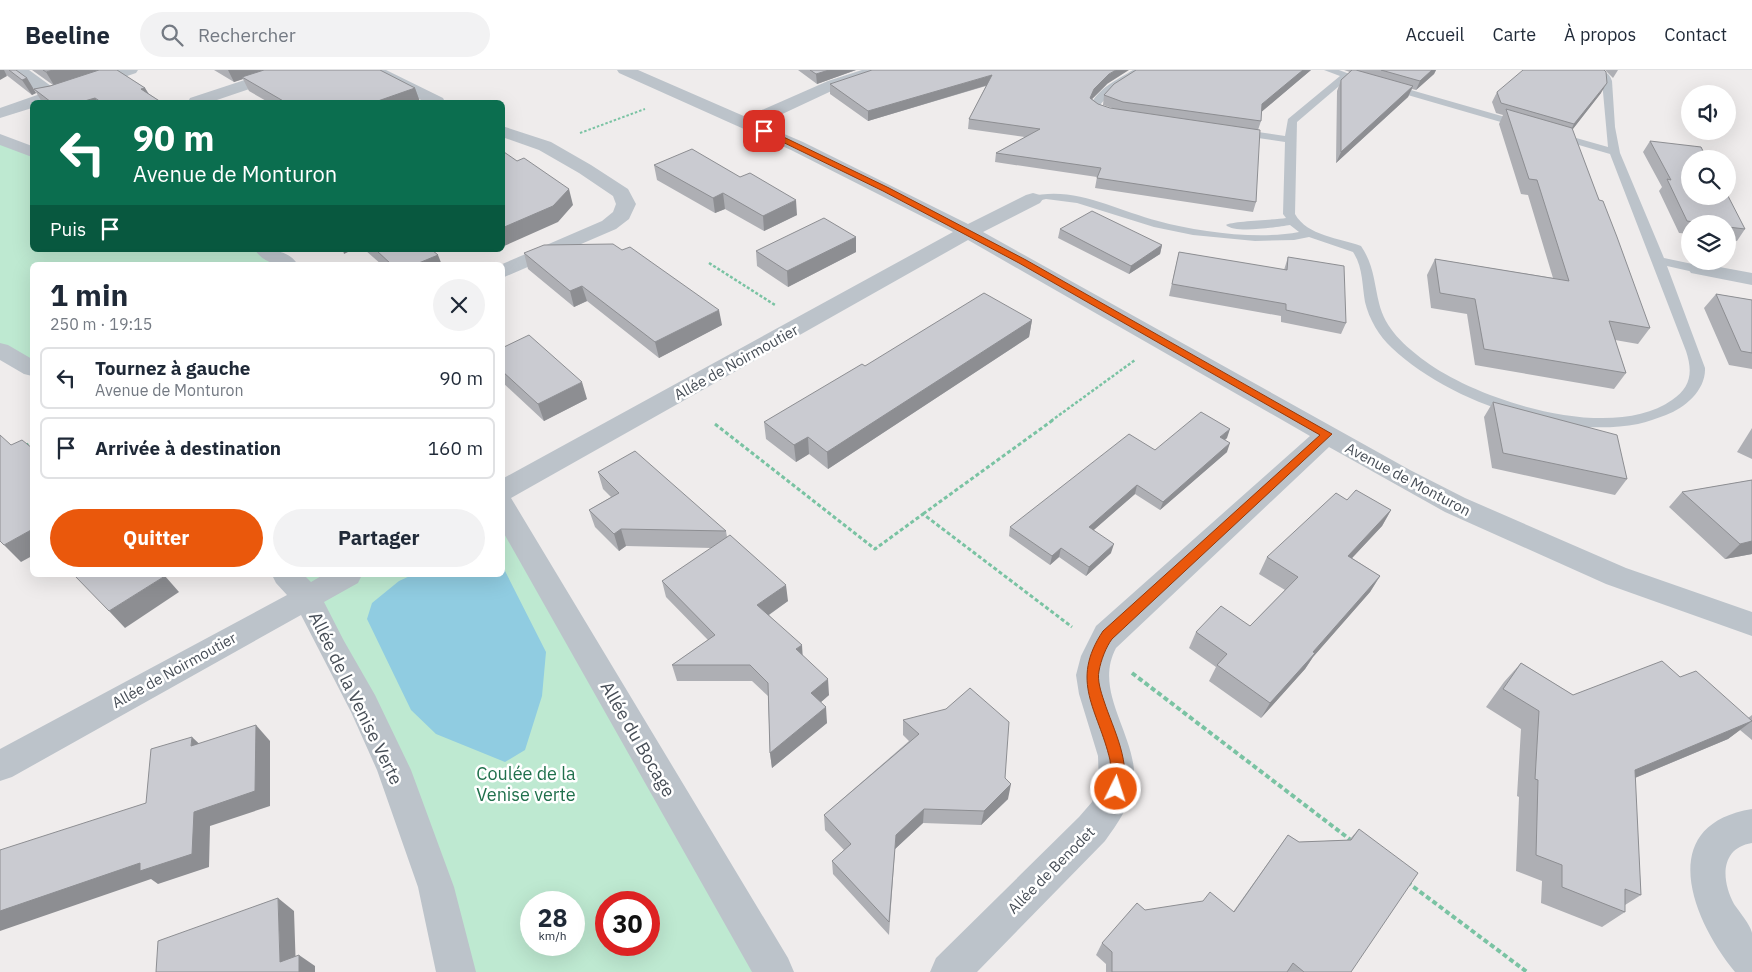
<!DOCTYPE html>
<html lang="fr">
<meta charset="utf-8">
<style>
:root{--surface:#fff;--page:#f2f2f3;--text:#1f2937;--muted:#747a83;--line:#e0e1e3;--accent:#ea580c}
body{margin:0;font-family:"IBM Plex Sans",sans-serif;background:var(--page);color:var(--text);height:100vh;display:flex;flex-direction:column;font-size:19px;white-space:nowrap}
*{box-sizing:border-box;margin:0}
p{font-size:16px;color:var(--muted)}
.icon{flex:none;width:28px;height:28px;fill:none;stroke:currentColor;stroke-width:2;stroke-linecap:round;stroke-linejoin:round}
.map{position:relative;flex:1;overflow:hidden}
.details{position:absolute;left:30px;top:192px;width:475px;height:315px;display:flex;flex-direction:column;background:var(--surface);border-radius:8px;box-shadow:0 5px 20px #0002}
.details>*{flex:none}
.banner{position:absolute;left:30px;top:30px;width:475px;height:152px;border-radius:8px;box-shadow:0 5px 20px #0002;background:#0b6e4f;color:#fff;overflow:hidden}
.buttons{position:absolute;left:1681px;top:15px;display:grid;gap:10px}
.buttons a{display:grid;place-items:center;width:55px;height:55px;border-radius:50%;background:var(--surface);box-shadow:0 5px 20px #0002;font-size:25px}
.speed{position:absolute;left:520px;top:821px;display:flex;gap:10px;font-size:25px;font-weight:700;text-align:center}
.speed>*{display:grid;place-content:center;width:65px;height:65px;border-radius:50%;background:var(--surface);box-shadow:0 5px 20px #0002;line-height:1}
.speed small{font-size:12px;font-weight:400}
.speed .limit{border:8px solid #d22;background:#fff;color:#111}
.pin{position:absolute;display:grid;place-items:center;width:42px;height:42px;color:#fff;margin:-21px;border-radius:10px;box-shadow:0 2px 8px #0006}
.me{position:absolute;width:55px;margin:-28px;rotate:4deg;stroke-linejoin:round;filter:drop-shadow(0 0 4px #0008)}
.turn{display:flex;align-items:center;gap:18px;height:105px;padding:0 20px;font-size:22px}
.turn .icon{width:65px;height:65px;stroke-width:2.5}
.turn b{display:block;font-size:35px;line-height:42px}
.then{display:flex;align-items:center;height:48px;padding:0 20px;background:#0003;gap:10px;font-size:19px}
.round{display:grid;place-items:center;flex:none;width:52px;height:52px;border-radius:26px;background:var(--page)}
.head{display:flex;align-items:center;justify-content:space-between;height:85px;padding:0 20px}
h1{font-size:30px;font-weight:700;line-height:38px}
.button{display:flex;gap:10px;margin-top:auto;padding:10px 20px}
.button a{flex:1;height:58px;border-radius:30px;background:var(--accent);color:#fff;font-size:20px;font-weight:700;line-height:58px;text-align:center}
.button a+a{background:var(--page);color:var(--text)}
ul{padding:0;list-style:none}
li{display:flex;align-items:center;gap:15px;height:62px;margin:0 10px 8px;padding:0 10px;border:2px solid var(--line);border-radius:8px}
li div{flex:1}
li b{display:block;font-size:19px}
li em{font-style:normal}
header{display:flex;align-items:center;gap:30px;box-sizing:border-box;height:70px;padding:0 25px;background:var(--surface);border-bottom:1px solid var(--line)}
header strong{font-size:24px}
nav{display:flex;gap:28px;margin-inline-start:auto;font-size:18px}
.search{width:350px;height:45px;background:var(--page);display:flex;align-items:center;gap:12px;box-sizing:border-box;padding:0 18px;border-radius:28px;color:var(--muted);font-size:19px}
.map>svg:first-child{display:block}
.green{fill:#bee9d1;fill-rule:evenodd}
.water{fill:#90cce1}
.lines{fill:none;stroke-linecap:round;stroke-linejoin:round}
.path-far3{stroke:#7ac3a3;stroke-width:2;stroke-dasharray:2.5 2;stroke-linecap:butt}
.path-far2{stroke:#7ac3a3;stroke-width:2.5;stroke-dasharray:3 2;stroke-linecap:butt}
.path-far1{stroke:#7ac3a3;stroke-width:3;stroke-dasharray:4 2.5;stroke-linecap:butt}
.path{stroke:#7ac3a3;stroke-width:4;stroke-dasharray:5 3;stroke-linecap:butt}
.service{fill:#bcc3ca;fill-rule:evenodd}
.minor{fill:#bcc3ca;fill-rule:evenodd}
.wall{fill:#aeafb4}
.shaded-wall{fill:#8d8e92}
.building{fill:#cacbd1;stroke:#8d8e92}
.route{fill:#ea580c;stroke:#983908}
.labels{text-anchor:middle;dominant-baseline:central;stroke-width:5;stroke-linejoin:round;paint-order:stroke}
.street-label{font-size:15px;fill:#474e57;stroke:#fff}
.near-street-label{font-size:18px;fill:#474e57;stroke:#fff}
.near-park-label{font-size:18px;fill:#20704c;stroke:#fff}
</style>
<header>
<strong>Beeline</strong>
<div class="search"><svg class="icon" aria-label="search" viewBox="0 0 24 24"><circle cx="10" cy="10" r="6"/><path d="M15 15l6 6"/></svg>Rechercher</div>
<nav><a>Accueil</a><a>Carte</a><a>À propos</a><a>Contact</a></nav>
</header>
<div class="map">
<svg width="1752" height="902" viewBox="0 0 1752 902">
<rect width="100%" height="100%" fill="#efecec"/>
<path class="green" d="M0,69L32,82V180H265L288,195H32V299L0,280Z
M503,435L774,902H456L436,817L286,505H502ZM531,832H574V875H531ZM606,832H649V875H606Z"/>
<path class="water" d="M503,497L546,582L542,626L525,680L505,692L436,664L411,640L367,549L372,533L399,511L412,505H502Z"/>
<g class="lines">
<path class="path-far3" d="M580,63L645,39"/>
<path class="path-far2" d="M709,193L775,235
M1051,351L1135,290"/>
<path class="path-far1" d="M715,354L875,479L923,444L1072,557
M25,376L32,372
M923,444L1053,350"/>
<path class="path" d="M1132,603L1352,771
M1407,812L1527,902"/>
<path class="service" d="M1133,0H1145L1111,22L1100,35L1116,42V46C1106,48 1096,43 1090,36C1098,18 1117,10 1133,0Z
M1324,0H1339L1352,5L1297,52L1295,144C1307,166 1340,168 1361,176C1374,195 1374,213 1379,233C1385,259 1405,276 1425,291C1479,331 1612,373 1672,330C1691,317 1693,302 1686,281L1610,84L1551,67L1550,65L1555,62L1608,77L1602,11L1592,0C1602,0 1609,1 1612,11L1615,57L1620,83L1664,188L1702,196L1704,199L1698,203L1667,196L1705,298C1706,320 1685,338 1666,345C1657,348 1647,352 1638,354C1559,369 1449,332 1392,278C1379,266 1369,249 1365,232C1362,215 1363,197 1353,182L1309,167L1294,170L1255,171L1193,165L1154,157L1077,133L1046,129L1033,132L1027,129L1029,127C1074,115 1115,140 1158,151C1198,162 1258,170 1299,162L1290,155C1277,157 1235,164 1226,155C1231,151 1275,150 1286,148L1283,144L1285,72L1237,65L1232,62L1237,59L1285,66L1288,49L1340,6Z
M1390,14L1526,53L1527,55L1522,58L1518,57L1387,19L1385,17Z"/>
<path class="minor" d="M11,0H29L55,19L114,0H138L136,3L59,29L48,32H32V38L0,48V38L40,24Z
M275,0H299L297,3L211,32H188L190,28Z
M366,0H386L443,28L445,32H425L368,3Z
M617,0H638L746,47L828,11L862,0H886L884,3L840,17L761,54L803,72L968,154L1026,125L1033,123L1040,125L1043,129L1040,133L983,162L1410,400L1465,428L1626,498L1752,542V566L1606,514L1445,442L1329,377L1116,578C1092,623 1139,667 1134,714C1131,735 1117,754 1105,771L977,902H930L936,888L1079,747L1092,732L1099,715L1098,686L1079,624L1076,605L1081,586L1096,556L1310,366L968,170L511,428L788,888L794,902H752L502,460V409L953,162L791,80L619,3Z
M502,56L551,72L591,95L628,119L636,134L629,149L616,159L502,208V195H500L602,151L613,142L616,134L613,126L579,103L539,80L502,67Z
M0,64L32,76V87L0,75Z
M255,180C272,180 288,179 298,195C281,195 266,196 255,180Z
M1698,193L1752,203V215L1691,203L1688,199L1691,195Z
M0,273L8,275L32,289V306L24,304L0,290Z
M272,505H304L311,512L323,505H362L358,513L324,532L344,571L375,625L411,700L454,817L476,902H436L418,817L377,700L351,642L301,545L12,707L0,711V679L287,525L276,513Z
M1752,739V773C1720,778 1721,810 1734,834C1739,841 1751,856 1752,863C1752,876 1752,890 1752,902H1735C1692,850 1654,755 1752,739Z"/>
</g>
<path class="wall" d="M0,0H16L27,8L36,23L32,25Z
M32,0H117L145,18L149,24L161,32H42L34,19L53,15Z
M214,0H380L415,18L420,32H268L249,21L243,9L234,12Z
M798,0H856L817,14Z
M1136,0H1311L1261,42V51L1258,60L1256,132L1253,142L1095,118L1097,107L995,92L996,83L1025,67L968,59L969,49L986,16L868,51L830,24V14H1107L1092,29L1098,34L1110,38L1115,39L1103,35L1104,25Z
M1344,0H1436L1434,4L1416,20L1412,19L1408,27L1336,93L1337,21L1341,10L1350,2Z
M1605,0H1618L1613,8Z
M1497,22L1601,23L1572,60L1599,130L1650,258L1638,274L1615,270L1626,303L1614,319L1475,295L1467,244L1431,238L1427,205L1435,189L1553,208L1528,125L1521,124L1499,54L1503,45L1496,43L1492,32Z
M1650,71L1745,159L1737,171L1728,170V154H1690V164L1679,163L1659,121L1662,117L1643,82Z
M654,95L740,107L797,145L764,161L725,139L715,143L657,110Z
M1060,159L1162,175L1160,184L1129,204L1058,168Z
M856,167V182L788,217L757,196L756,181Z
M365,180H432L442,195H382Z
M622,180L722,255L659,288L587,231L574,237L528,199L524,183Z
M1179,182L1284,200L1288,187L1346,253L1341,264L1281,252V246L1169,226Z
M1716,224L1752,230V299L1729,295L1704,238Z
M1032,250L1029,267L828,399L809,384L796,392L766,369L764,352L865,296Z
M502,278L587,329L544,351L502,312Z
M1493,332L1627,409L1615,425L1492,398L1484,347Z
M1752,358V389L1737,382Z
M1227,368L1225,370L1227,382L1160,440L1135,424L1093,460L1111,483L1086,506L1059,487L1050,495L1009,466L1010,457L1155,380Z
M598,402L726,461L727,467L788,531L769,545L803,586L829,625L821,632L827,653L772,698L770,683L768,626L752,611H677L672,595L708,570L666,527L662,511L712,478L626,476L619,481L595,457L589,440L611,427L603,419Z
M1752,410V484L1725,489L1669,437L1682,422Z
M1347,430L1391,440L1382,456L1352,488L1380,506L1370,522L1313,587L1305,599L1261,648L1209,611L1216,597L1189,578L1196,562L1250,556L1285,520L1259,504L1267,487Z
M1521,593L1573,625L1680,607L1748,648L1752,645V670L1740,660L1728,669L1635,708L1641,825L1625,835V842L1602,857L1541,833L1542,811L1516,801L1519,727L1517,726L1521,659L1486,637L1504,612Z
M903,650L1005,708L1008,729L981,755L923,753L895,779L889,865L833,804L832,791L844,780L825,760L824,745L909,671L903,665Z
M1359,759L1351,902H1106V894L1096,885L1102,873L1145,840L1233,842L1288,765L1299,772L1349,770Z"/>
<path class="shaded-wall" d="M0,0H4L7,6L0,10Z
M53,0H103L55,17L46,2Z
M228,0H269L242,7L243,9L234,12Z
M829,0H856L817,14L816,4Z
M1116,0H1129L1107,14L1092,29L1089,37L1090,28L1094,19L1109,4Z
M1303,0H1311L1259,44L1262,34Z
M1432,0H1436L1434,4L1416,20L1420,11Z
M992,5L991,14L868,51V41Z
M27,8L36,23L32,25L22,10Z
M1607,13L1601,23L1569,64L1574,54Z
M1413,16L1408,27L1336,93L1341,82Z
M145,18L153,32L141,19Z
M415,18L420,32H375Z
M95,28L98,32H81Z
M569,119L573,135L558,152L502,177V158Z
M723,123L725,139L715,143L713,128Z
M796,130L797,145L764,161L763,146Z
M856,167V182L788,217L787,201Z
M1162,175L1160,184L1129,204L1131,196Z
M343,180H352L344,184Z
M438,185L442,195H414Z
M582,216L587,231L574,237L570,221Z
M719,240L722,255L659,288L655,272Z
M1032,250L1029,267L828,399L827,382Z
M582,312L587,329L544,351L538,334Z
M1230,359L1227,368L1217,376L1220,367Z
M808,367L809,384L796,392L794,375Z
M1230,373L1227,382L1160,440L1163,432Z
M1137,415L1135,424L1087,466L1089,457Z
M1391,440L1382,456L1338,503L1348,486Z
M621,459L626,476L619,481L614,464Z
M31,460L32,461V486L21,492L4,475Z
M1752,471V484L1725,489L1740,474Z
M1114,474L1111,483L1086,506L1089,497Z
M1061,478L1059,487L1050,495L1052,486Z
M165,506L179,522L125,558L109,541Z
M1380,506L1370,522L1313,587L1305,599L1261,648L1270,633L1313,582Z
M786,515L788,531L760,551L757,535Z
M802,575L803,591L796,579Z
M828,609L829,625L813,639L811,623Z
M826,637L827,653L772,698L770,683Z
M1752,651L1728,669L1613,717L1635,700Z
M256,655L270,671V736L210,756L209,797L158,814L151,809L0,861V841L194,742Z
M192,667L208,682L191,676Z
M1011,714L1008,729L981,755L984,741Z
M924,739L923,753L895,779L889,865L896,765Z
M278,828L294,841L296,902L280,892Z
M299,885L315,896V902H299Z"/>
<path class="building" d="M9,0H16L27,8L22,10Z
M43,0H53L46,2Z
M99,0H117L145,18L141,19L161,32H101L95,28L81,32H51L34,19L50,16Z
M264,0H380L415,18L375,32H285L242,7Z
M810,0H829L816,4Z
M872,0H1116L1109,4L1094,19L1090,28L1098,34L1110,38L1260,60L1256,132L1097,108L1101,98L996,83L1040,59L969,49L992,5L868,41L830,14Z
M1136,0H1303L1262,34L1261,51L1123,32L1104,25L1114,14Z
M1352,0H1356L1413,16L1341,82V10Z
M1381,0H1432L1420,11Z
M1523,0H1604L1606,2L1607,13L1574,54L1501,33L1497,22Z
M1506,39L1572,58L1599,130L1603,131L1617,167L1650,258L1609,251L1626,303L1484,279L1475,229L1440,223L1435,189L1569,211L1537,110L1529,109Z
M1650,71L1701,77L1707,89H1690V126H1728L1745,159L1728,157V154H1706L1687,151L1667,109L1671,110Z
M692,79L740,107L750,103L796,130L763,146L723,123L713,128L654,95Z
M502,82H504L517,91L524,88L569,119L553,136L502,158Z
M1092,141L1162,175L1131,196L1060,159Z
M824,148L856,167L787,201L756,181Z
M613,174L622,180L630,177L719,240L655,272L582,216L570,221L524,183L544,175Z
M376,180H432L438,185L414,195H392Z
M1179,182L1287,200L1288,187L1344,196L1346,253L1286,240V234L1172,214Z
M984,223L1032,250L827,382L808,367L794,375L764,352L862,294L865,296Z
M1716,224L1752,230V283L1741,281Z
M529,265L582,312L538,334L502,301V278Z
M1493,332L1617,365L1627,409L1503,383Z
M1201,342L1230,359L1220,367L1230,373L1163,432L1137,415L1089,457L1114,474L1089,497L1061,478L1052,486L1010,457L1129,364L1155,380Z
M0,365L11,375L22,370L32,378V461L31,460L4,475L0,471Z
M635,381L726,461L621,459L614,464L589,440L619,423L598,402Z
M1752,410V471L1740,474L1682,422Z
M1356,420L1391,440L1348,486L1380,506L1313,582L1315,583L1270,633L1217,595L1227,584L1196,562L1221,536L1250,556L1298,507L1267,487L1336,423L1347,430Z
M730,465L786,515L757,535L802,575L796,579L828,609L811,623L826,637L770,683L768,613L750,595H672L715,565L662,511Z
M74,505H164L165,506L109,541Z
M1662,591L1680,607L1696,601L1752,651L1635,700L1641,825L1625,819V842L1562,817V795L1536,785L1538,710L1535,709L1539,641L1503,619L1521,593L1573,625Z
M970,618L1009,652L1005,708L1011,714L984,741L924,739L896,765L889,852L832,791L851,774L824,745L919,664L903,650L946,639Z
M256,655L255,721L194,742L192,784L140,801V793L0,841V780L146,733L151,679L192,667L191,676Z
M1359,759L1418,803L1351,902H1304L1293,893L1287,902H1112V882L1102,873L1137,833L1145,840L1203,831L1210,822L1234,842L1288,765L1299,772L1351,770Z
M278,828L280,892L299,885V902H156L158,871Z"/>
<path class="route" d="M762,59H767L889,118L1026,190L1332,364L1112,569C1106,577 1101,590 1099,601C1097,610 1101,622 1104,631C1113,659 1133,695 1121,724L1116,726L1110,724C1106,714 1112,701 1110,690C1098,639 1069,612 1103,561L1320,365L1019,193L883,121L762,62Z"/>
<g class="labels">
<g class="street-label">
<text transform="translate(736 292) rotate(-29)">Allée de Noirmoutier</text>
<text transform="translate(1408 409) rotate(28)">Avenue de Monturon</text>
<text transform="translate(174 600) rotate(-29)">Allée de Noirmoutier</text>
<text transform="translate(1051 800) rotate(-45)">Allée de Benodet</text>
</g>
<g class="near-street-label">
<text transform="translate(356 628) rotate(64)">Allée de la Venise Verte</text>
<text transform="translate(638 669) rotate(60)">Allée du Bocage</text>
</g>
<g class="near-park-label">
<text x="526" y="703">Coulée de la<tspan x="526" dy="21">Venise verte</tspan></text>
</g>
</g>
</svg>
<div class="buttons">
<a><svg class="icon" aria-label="sound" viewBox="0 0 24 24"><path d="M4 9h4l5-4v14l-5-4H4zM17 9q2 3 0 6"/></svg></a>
<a><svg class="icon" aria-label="search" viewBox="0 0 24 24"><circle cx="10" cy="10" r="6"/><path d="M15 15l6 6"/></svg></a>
<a><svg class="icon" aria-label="layers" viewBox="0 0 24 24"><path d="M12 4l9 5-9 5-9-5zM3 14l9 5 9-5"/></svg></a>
</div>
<div class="speed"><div>28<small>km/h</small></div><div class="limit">30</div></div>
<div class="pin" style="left:764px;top:61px;background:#d93025"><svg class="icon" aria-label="arrive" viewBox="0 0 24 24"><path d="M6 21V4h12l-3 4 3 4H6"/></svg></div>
<svg class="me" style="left:1116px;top:719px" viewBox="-20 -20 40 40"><circle r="17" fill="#ea580c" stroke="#fff" stroke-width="3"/><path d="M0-11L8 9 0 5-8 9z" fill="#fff"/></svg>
<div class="banner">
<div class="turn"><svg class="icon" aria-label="left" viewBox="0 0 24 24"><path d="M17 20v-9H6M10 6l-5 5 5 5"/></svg><div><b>90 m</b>Avenue de Monturon</div></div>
<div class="then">Puis<svg class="icon" aria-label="arrive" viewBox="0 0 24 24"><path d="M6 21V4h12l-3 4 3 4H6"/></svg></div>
</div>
<section class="details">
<div class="head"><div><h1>1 min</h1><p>250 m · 19:15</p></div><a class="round"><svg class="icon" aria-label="close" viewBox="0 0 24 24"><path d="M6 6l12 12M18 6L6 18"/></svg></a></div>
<ul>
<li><svg class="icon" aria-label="left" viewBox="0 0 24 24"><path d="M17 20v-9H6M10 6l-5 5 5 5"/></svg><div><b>Tournez à gauche</b><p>Avenue de Monturon</p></div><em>90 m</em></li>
<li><svg class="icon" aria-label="arrive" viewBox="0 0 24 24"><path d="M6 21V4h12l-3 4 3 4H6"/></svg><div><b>Arrivée à destination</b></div><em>160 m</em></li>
</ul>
<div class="button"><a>Quitter</a><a>Partager</a></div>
</section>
</div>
